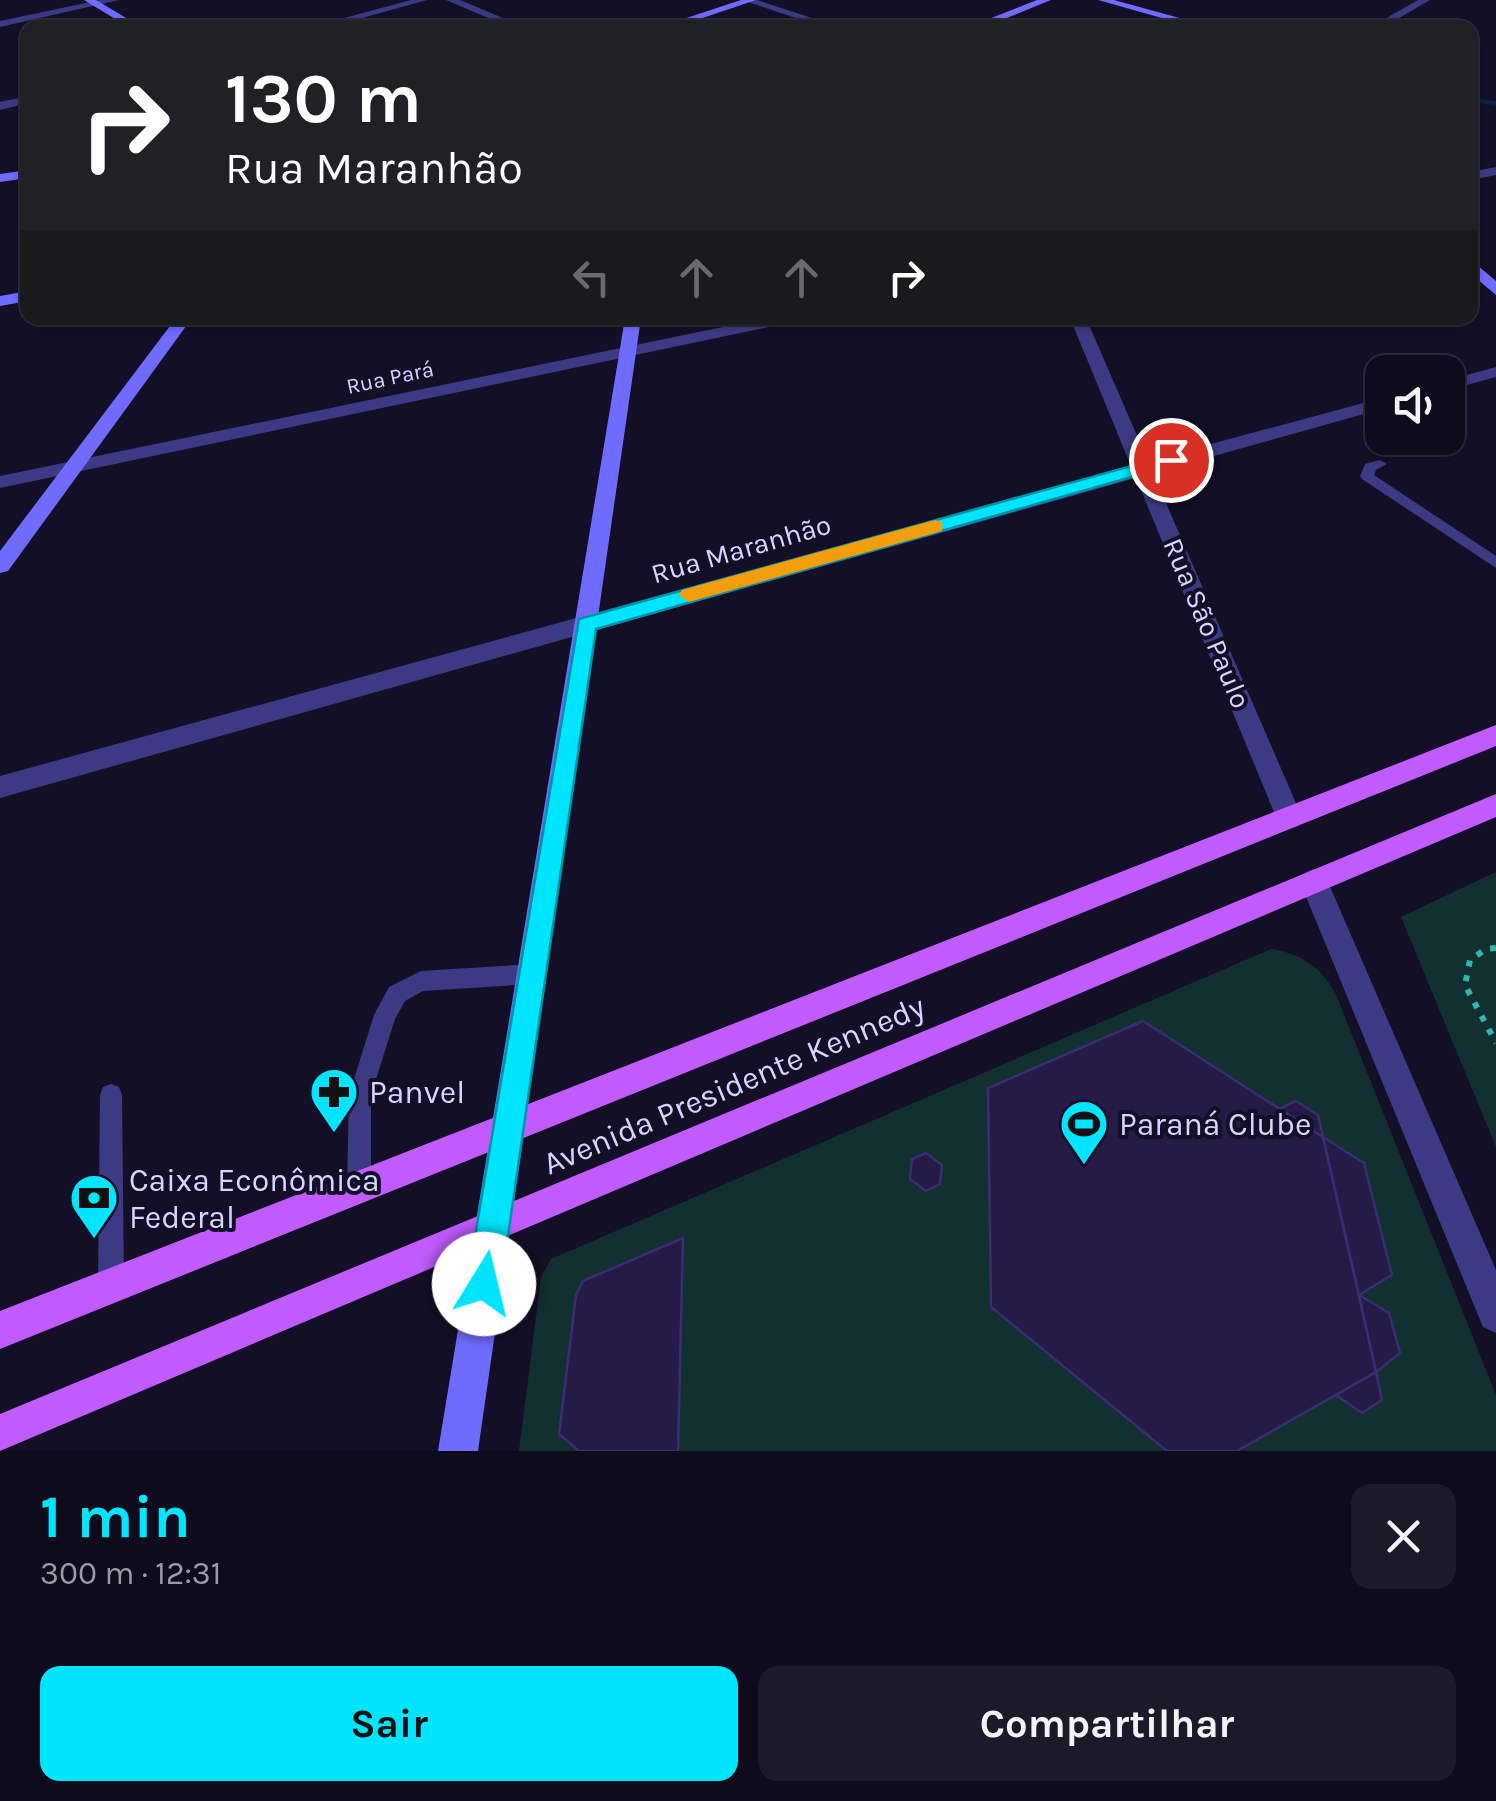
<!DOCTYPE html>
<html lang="pt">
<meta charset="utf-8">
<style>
:root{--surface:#0e0b1c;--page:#1c1929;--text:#f1f3f6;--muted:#9b9ba3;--line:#2e2b3b;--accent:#00e5ff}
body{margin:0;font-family:Karla,sans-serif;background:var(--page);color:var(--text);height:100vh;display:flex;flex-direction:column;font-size:38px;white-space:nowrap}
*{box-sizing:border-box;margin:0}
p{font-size:32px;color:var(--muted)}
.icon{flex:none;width:55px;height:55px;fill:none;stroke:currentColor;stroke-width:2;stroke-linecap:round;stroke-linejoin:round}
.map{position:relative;height:1451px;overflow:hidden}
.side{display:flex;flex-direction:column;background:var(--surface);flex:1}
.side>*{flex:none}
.hud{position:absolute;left:20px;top:20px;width:1458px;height:305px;border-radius:20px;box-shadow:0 2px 8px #0004,0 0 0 2px var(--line);background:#202124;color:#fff;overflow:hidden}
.fabs{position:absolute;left:1365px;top:355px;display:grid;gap:20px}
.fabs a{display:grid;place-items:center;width:100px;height:100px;border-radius:20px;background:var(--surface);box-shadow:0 2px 8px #0004,0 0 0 2px var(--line);font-size:50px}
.pin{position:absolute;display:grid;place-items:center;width:85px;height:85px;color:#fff;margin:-42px;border:5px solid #fff;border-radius:50%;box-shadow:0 2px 10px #0007}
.me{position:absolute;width:110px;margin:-55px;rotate:9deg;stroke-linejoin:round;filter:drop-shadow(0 0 8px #0008)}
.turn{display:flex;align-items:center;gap:35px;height:210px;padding:0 40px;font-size:45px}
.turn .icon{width:130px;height:130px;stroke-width:2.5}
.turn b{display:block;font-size:70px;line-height:85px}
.lanes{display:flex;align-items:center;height:95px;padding:0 40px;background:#0003;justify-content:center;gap:50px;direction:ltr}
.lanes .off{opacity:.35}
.round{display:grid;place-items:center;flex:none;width:105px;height:105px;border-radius:20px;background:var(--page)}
.overview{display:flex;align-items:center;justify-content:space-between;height:170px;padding:0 40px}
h1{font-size:60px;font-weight:700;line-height:75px;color:var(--accent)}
.button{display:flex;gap:20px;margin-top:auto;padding:20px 40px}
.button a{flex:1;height:115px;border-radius:20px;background:var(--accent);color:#111;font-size:40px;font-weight:700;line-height:115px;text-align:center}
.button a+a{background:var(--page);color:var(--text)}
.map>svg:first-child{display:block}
.green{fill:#12302f}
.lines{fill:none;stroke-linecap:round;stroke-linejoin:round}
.stream{stroke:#0c2248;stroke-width:4}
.building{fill:#241b47;stroke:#3b2d73;stroke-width:2.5}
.path{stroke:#2fb8b0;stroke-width:6;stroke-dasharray:6 9;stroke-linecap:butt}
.lane{fill:#3d3a85;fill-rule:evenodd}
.street{fill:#3d3a85;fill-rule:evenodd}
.secondary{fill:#6f6bff;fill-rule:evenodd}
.primary{fill:#c25bff;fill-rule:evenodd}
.route{fill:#00e5ff;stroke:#0095a6;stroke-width:2.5}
.slow{fill:#f59e0b}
.labels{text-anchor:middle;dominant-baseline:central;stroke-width:8;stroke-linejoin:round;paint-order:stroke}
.far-street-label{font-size:22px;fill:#d9d4ff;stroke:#130f26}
.street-label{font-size:28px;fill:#d9d4ff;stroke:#130f26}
.near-street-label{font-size:32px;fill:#d9d4ff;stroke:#130f26}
.near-poi-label{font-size:32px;fill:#d9d4ff;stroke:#130f26;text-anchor:start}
</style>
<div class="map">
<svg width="1496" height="1451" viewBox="0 0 1496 1451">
<rect width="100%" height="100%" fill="#130f26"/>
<path class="green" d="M1496,872V1147L1401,917Z
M1271,949C1302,954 1319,966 1335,992L1496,1395V1451H519L541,1277L551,1259Z"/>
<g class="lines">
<path class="stream" d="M1470,100L1496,103"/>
</g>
<path class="building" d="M1143,1021L1323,1137L1376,1372L1237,1451H1167L991,1307L988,1088Z
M1296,1101L1318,1115L1323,1137L1280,1109Z
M1323,1137L1364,1163L1392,1275L1359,1295Z
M926,1153L942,1165L940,1184L926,1191L910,1179L912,1159Z
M683,1238L678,1451H579L559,1434L576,1295L583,1281Z
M1359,1295L1389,1313L1400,1353L1376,1372Z
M1376,1372L1382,1400L1362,1413L1336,1395Z"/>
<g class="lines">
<path class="path" d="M1496,948L1486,949L1470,960L1465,985L1496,1043"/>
<path class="lane" d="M1380,460L1387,464L1376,470L1374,475L1496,556V568L1362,479L1360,476L1365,464Z
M532,964L539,967L543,974L539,981L532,984L423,991L405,1001L395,1019L371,1095V1187L368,1196L359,1199L350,1196L347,1187L349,1095L374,1015L389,987L421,971Z
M111,1084L119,1087L122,1095L124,1286L120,1295L111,1299L102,1295L98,1286L100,1095L103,1087Z"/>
<path class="street" d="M100,0H119L0,27V21Z
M411,0H427L326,28H307Z
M446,0H460L527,28H512Z
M742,0H757L843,28H826Z
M1418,0H1430L1382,28H1369Z
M1470,89L1477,91V95L1470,96Z
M28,96V103L0,110V102Z
M1496,167V175L1470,180V172Z
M767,318H796L788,323L0,488V476Z
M1070,318H1086L1148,461L1382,398V409L1153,473L1302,817L1299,825L1289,828L1279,825L1276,817L1136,478L0,798V776L1131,466Z
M1496,367V377L1448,390V380Z
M1314,869L1324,873L1328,882L1496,1270V1333L1483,1327L1300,882L1304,873Z"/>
<path class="secondary" d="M84,0H96L143,28H130Z
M741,0H756L673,28H656Z
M1037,0H1051L982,28H966Z
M1098,0H1114L1216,28H1197Z
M28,170V178L0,182V174Z
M1470,259L1496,281V295L1470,273Z
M28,291V301L0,306V296Z
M176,318H192L8,571L0,573V551Z
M625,318H641L478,1451H438Z"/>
<path class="primary" d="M1496,725V746L0,1349V1311Z
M1496,794V817L0,1451V1414Z"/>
</g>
<path class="route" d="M1171,455L1177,457V464L596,629L501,1284L496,1296L484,1301L472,1296L467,1284L579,619Z"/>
<path class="slow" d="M935,520L942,522V531L689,602L679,595L682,590Z"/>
<defs>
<g id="pharmacy-pin" transform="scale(2.5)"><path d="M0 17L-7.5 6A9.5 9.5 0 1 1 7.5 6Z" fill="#00e5ff" stroke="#130f26"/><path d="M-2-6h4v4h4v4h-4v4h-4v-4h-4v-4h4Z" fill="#111"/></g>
<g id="stadium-pin" transform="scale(2.5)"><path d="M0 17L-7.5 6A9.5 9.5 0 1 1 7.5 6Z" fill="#00e5ff" stroke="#130f26"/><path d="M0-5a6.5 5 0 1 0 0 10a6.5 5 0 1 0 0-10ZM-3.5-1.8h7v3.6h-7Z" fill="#111"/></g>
<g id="bank-pin" transform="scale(2.5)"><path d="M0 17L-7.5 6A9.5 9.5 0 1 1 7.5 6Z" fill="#00e5ff" stroke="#130f26"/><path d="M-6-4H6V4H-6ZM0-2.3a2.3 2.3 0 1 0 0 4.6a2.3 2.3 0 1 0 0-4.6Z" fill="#111"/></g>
</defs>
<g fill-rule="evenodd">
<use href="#pharmacy-pin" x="334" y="1092"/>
<use href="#stadium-pin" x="1084" y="1124"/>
<use href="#bank-pin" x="94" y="1198"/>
</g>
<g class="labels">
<g class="far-street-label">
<text transform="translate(390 378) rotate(-12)">Rua Pará</text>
</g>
<g class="street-label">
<text transform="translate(741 549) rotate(-16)">Rua Maranhão</text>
<text transform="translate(1207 623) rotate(67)">Rua São Paulo</text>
</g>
<g class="near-street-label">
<text transform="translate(734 1085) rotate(-23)">Avenida Presidente Kennedy</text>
</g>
<g class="near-poi-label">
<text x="369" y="1092">Panvel</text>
<text x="1119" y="1124">Paraná Clube</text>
<text x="129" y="1180">Caixa Econômica<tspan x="129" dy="37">Federal</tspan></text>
</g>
</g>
</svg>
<div class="fabs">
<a><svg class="icon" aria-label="sound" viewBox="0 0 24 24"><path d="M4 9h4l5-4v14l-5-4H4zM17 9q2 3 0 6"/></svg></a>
</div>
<div class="pin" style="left:1171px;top:460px;background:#d93025"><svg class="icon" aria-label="arrive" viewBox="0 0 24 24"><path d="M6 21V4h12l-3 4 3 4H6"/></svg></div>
<svg class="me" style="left:484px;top:1284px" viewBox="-20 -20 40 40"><circle r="19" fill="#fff"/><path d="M0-13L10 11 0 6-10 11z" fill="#00e5ff"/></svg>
<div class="hud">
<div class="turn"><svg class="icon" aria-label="right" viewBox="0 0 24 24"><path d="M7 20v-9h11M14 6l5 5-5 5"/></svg><div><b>130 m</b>Rua Maranhão</div></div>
<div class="lanes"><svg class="icon off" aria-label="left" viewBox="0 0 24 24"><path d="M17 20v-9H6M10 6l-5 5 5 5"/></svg><svg class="icon off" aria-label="ahead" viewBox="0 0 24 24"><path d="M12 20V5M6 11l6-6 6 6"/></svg><svg class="icon off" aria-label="ahead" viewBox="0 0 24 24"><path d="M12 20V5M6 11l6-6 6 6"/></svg><svg class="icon" aria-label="right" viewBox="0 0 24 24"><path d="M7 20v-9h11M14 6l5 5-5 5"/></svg></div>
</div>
</div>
<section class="side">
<div class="overview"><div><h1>1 min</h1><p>300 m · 12:31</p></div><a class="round"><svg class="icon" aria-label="close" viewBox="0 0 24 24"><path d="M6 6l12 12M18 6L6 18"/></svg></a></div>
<div class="button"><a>Sair</a><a>Compartilhar</a></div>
</section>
